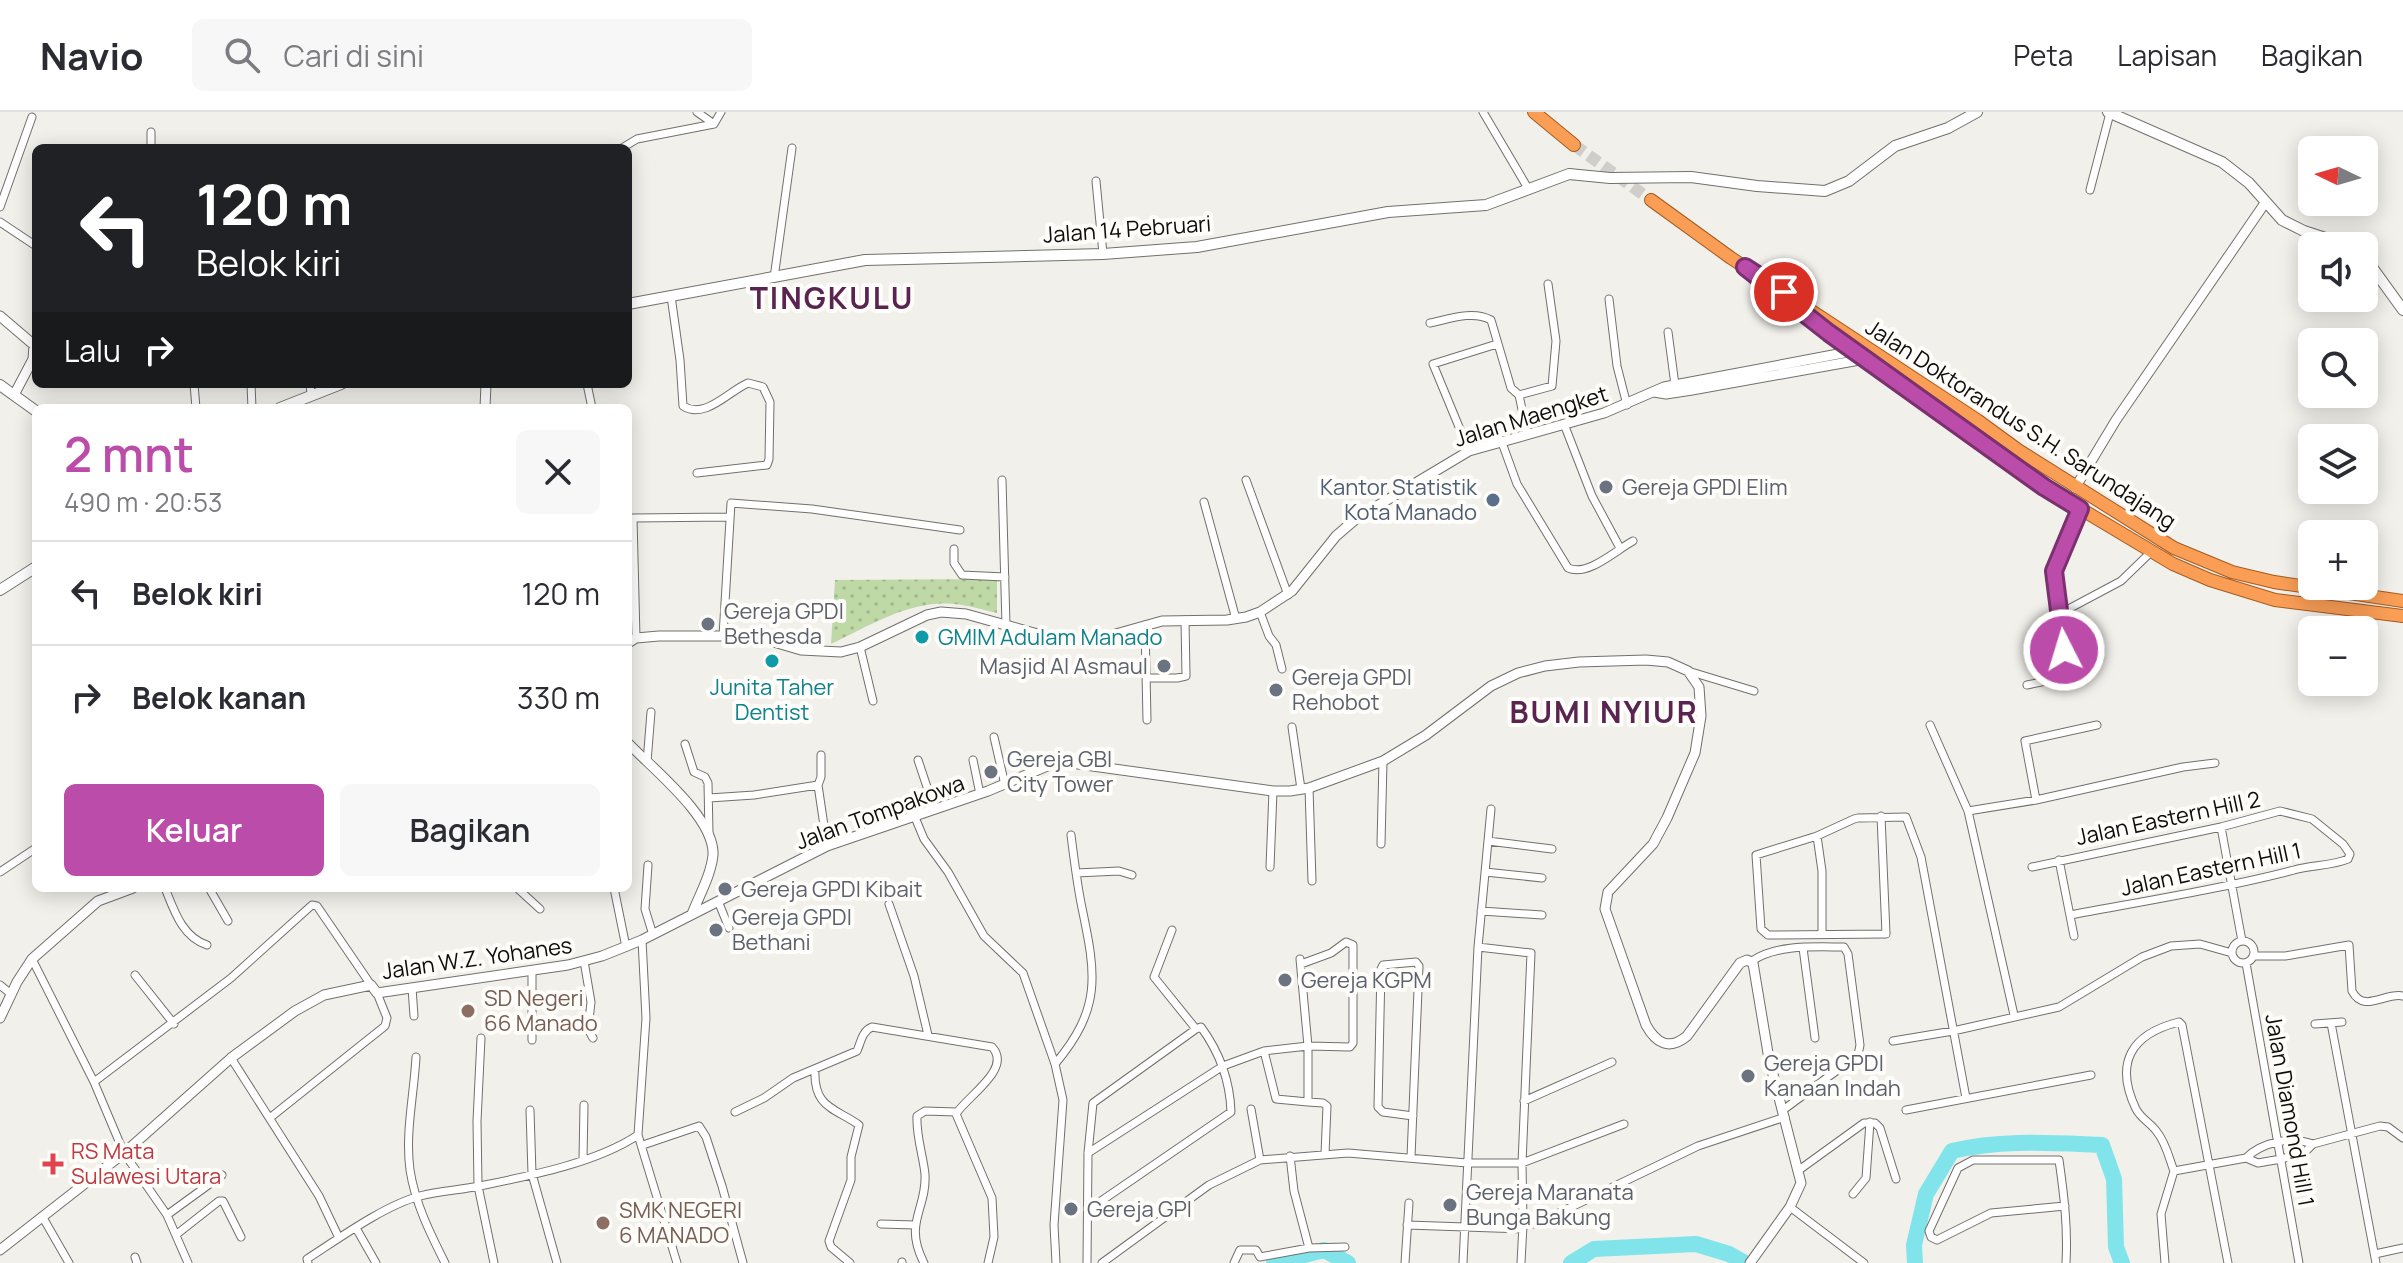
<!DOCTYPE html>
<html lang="id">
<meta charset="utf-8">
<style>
:root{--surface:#fff;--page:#f7f7f7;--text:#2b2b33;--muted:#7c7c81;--line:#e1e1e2;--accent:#bb4caa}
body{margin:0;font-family:Manrope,sans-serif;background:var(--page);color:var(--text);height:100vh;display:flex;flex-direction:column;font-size:30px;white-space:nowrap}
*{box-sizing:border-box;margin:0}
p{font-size:26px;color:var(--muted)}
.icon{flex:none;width:44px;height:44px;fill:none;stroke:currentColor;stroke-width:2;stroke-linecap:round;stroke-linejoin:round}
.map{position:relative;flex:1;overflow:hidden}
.side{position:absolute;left:32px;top:292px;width:600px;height:488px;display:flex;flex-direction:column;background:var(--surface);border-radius:12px;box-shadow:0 4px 20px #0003}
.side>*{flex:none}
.guide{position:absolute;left:32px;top:32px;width:600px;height:244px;border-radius:12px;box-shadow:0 4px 20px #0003;background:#202124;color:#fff;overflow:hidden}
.needle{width:52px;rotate:275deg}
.tools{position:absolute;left:2298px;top:24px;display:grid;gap:16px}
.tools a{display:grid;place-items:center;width:80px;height:80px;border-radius:12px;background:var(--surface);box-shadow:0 4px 20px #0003;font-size:40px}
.pin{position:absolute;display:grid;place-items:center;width:68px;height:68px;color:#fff;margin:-34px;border:4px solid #fff;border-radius:50%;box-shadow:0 2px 8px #0007}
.me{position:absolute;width:88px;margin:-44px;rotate:355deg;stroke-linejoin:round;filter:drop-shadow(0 0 6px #0008)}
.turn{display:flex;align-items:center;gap:28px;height:168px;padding:0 32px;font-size:36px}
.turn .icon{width:104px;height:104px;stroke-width:2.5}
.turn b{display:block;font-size:56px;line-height:68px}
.then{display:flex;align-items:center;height:76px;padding:0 32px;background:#0003;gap:16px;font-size:30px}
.round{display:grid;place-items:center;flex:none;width:84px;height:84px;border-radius:12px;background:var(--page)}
.headline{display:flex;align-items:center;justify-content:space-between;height:136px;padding:0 32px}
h1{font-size:48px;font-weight:600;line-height:60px;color:var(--accent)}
.action{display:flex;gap:16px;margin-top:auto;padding:16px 32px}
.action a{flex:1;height:92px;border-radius:12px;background:var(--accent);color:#fff;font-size:32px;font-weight:600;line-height:92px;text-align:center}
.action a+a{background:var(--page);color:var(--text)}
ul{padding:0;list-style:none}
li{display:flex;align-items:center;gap:24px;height:104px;padding:0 32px;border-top:2px solid var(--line)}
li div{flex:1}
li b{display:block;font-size:30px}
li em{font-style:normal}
header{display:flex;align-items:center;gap:48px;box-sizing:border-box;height:112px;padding:0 40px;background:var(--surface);border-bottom:2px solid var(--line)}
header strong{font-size:38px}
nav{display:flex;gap:44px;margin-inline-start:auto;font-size:28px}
.search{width:560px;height:72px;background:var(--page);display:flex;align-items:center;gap:20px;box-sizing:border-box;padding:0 28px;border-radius:12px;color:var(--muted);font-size:30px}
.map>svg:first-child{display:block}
.park{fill:url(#park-dots)}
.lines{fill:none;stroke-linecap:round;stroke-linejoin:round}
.river{stroke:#81e4eb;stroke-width:16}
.trunk-tunnel{stroke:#cfceca;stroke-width:12;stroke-dasharray:12 6;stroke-linecap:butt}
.minor-casing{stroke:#71706c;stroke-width:9}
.tertiary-casing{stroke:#71706c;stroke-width:11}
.secondary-casing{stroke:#71706c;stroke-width:12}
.trunk-casing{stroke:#a75b20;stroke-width:14}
.minor{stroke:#fff;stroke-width:7}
.tertiary{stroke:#fff;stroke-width:9}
.secondary{stroke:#fff;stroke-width:10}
.trunk{stroke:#fa9e56;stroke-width:12}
.route-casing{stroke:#7a316e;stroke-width:20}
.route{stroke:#bb4caa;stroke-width:14}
.worship-dot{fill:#6b7280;stroke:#fefdf9;stroke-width:3}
.service-dot{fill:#5c6f8a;stroke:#fefdf9;stroke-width:3}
.culture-dot{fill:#0f9aa8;stroke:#fefdf9;stroke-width:3}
.education-dot{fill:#8d6e63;stroke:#fefdf9;stroke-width:3}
.health-dot{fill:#e0444e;stroke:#fefdf9;stroke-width:3}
.labels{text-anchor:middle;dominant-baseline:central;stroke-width:8;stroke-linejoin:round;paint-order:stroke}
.street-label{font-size:22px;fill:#0e0d0c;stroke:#fefdf9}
.service-label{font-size:22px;fill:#4e5e75;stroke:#fefdf9;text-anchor:end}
.worship-label{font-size:22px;fill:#5b616d;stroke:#fefdf9;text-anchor:start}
.culture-label{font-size:22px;fill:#0d838f;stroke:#fefdf9;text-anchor:start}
.education-label{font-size:22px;fill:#785e54;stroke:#fefdf9;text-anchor:start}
.health-label{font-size:22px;fill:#be3a42;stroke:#fefdf9;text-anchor:start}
.district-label{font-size:30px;font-weight:bold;letter-spacing:2px;fill:#5a2451;stroke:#fefdf9}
</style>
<header>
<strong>Navio</strong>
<div class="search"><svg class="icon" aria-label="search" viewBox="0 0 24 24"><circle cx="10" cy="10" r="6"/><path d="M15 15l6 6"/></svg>Cari di sini</div>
<nav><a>Peta</a><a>Lapisan</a><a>Bagikan</a></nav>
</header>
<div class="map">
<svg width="2403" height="1151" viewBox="0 0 2403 1151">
<defs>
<pattern id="park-dots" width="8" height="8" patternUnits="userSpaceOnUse" patternTransform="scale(2)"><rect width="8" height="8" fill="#bed8a6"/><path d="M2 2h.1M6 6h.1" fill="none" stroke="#a2b88e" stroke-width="1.8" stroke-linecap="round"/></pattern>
</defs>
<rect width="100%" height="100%" fill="#f1f0eb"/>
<path class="park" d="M997,467V501C983,498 968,493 954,492C909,488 870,514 831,532L835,468Z"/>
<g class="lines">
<path class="river" d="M1274,1151L1324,1138L1348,1151
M1571,1151L1594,1137L1696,1132L1729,1142L1745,1151
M1915,1151L1914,1133L1926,1082L1952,1039C2002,1027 2051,1031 2102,1033L2114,1067L2116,1135L2122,1151"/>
<path class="trunk-tunnel" d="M1574,33L1651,88"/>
<g class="minor-casing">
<path id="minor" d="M697,0L714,12
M1483,0L1529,78
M151,36V20
M622,36L637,27L714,12L721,0
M1096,69L1103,142
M2090,78L2110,1
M0,95L32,5
M0,110L36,134
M774,166L792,36
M671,184L680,248L683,294C705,308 729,279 748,271L763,275L770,290L769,347L767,353L697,361
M1609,187L1617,254L1627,293
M1430,211C1449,207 1473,198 1491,208L1511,276L1519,283L1527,321
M1668,220L1675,273
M194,272L196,296
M251,272L252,296
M310,272L311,282
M587,272L592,296
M1519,283L1552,274L1556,229L1548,172
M1564,312L1592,384L1620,436
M1501,328L1517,372L1568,456C1588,465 1616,438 1633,429
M1469,339L1433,252L1497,232
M1002,368L1006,513
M1246,368L1288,483
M1204,390L1236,507
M954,437V451L962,463L1005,465
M1260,500L1269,524L1276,533L1282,557
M2061,501L2054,469V459L2080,397
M1145,513L1147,608
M723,524L731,391L812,397L960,418
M636,526L633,406L729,405
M860,535L873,589
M1688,559L1754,579
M1147,566H1177L1186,564L1185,508
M2027,573L2051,568L2064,560L2061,501L2121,469L2151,440
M1930,613L1968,699L2014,903
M1292,615L1301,677
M994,625L1005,673
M685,632L694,660L705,665L708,671L709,722
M918,648L934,696
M973,648L980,682
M647,650L651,600
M818,673L827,734
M1309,676L1312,769
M709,686L754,683L818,673L821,665V643
M2036,688L2025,629L2097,613
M1968,699L2036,688L2183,655L2215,651
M914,703L924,727L948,760L984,824L1023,861L1055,952L1063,988L1054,1113L1056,1151
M1881,704L1886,822L1768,823L1761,817L1756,743L1817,724L1854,707L1858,706L1906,705L1921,745L1966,986
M2221,715L2242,829
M1817,724L1822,759V821
M1488,729L1552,737
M1381,732L1383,649
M2059,748L2074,824
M648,753L645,797L653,823
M1270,755L1273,679
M2032,755L2221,715L2280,699L2312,707L2343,732L2350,742L2348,747C2332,754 2311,753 2294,758C2220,777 2145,789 2070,803
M0,760L36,736
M1485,760L1542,766
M1076,761L1119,759L1132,763
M165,776C174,798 182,825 207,833
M209,776L228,809
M517,776L540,797
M614,776L626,835
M718,789L729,816
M889,792L914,864L928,923
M1481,799L1542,803
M642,828L646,906L638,1023L677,1151
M2232 840a11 11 0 1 1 22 0a11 11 0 1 1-22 0Z
M1478,835L1531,841L1522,1051L1624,1012
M1803,836L1815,926
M2253,844H2285L2349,833L2352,879C2364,902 2385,880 2403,884
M32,847L94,970L124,1041L167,1103L188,1151
M1300,847L1308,934V990L1323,991L1327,994L1325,1042
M584,849L591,890L588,917L593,926
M1752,849C1777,832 1815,835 1844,835L1848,842L1860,933L1858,943L1783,998
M2246,851L2299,1151
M135,863L174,912
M0,873L11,882
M412,876L414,904
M2331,911L2376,1151
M2315,912L2342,910
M481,926L477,1009L478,1074L494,1151
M532,928V858
M1893,929L1953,919L2059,895L2142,845L2171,834L2200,832L2232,841
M1264,939L1308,934L1350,935L1353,931V833L1346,830L1331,841L1301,852
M416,945C414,983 405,1020 410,1058C415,1091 430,1121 445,1151
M231,946L319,1084L339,1126
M1055,952C1102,896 1096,863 1082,796C1077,772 1074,747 1071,723
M815,957C813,996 835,996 859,1013L851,1045V1068L829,1129L831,1135L850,1151
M94,970L231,866L312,793L317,794L371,873
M1524,989L1612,950
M1251,997L1260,1048
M530,998L532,1062L557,1151
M1906,998L2091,963
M735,1000L764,986L793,966L857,939C861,930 862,919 872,915L992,935C1013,957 966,985 956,1002L992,1086L994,1125L988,1151
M271,1005L385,914L387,906L377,881
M643,1033L699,1014L706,1025L722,1074L743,1151
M1088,1041L1223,954L1264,939L1276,987L1308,990
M1290,1044L1294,1079L1309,1136
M1411,1045L1419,854L1416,850L1383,853L1381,857L1378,995L1383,1000L1413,1004
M2246,1046C2262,1030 2291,1024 2313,1032
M583,1047L584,993
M1799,1058L1864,1011H1875L1880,1016L1896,1067
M2174,1059C2169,1046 2166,1031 2157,1020C2151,1011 2141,1007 2136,997C2114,951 2131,922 2179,910L2182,913L2228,1151
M2174,1059L2246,1046L2258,1051L2281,1047L2304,1041L2313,1032L2380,1014L2388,1015L2403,1026
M1853,1082L1866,1066L1870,1010
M2065,1094L1991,1101L1937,1128L1931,1125L1929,1119L1958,1056L1973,1048H2059C2064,1083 2068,1116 2066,1151
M1790,1095L1864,1151
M1088,1098L1231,1000C1230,968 1220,941 1201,915L1196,917L1154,865L1172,818
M167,1103L222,1063
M42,1104L69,1151
M881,1112L915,1113
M1407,1113L1523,1117
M356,1116L376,1151
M177,1122L219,1089H223L241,1125
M2375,1142L2403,1136
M135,1145L137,1151
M902,1150V1151
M308,1151L307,1147C338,1127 385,1093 420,1084C439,1079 460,1078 480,1074C529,1064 596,1051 638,1023
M924,1151C903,1110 927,1098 925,1062C923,1043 916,1024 917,1004L925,999L956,1000
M1087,1151L1088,1041L1093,991L1196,917
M1102,1151L1209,1073L1260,1048L1348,1041L1467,1051H1522L1523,1111L1536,1112L1698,1034L1785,1005
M1234,1151L1240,1138H1256L1260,1145L1309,1136L1345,1135
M1405,1151L1409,1091
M1463,1151L1478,835L1491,697
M1521,1151L1523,1113
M2165,1151L2161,1102L2174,1059"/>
</g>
<g class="tertiary-casing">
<path id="tertiary" d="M0,204L34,233L33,247L14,283
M1654,280L1666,282L1692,278L1865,247
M485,296L486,272
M2075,376L2116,308L2265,91
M628,531L636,526L659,524H735L767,528L801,538L841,540L860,535L927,503L941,500L966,502L1052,526L1071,529L1105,525L1162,509L1227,508L1246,505L1260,500L1292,479L1336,424L1357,406L1469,339L1604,301L1664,275L1854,239
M628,631C653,657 715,706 713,743C711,763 699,784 692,802
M0,906L17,870L32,847L98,789L133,776
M0,1138L124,1041L231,946L295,899L324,883L371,873L377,881L568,853L602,844L642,828L827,734L988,679L1052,652L1071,651L1273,679H1290L1309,676L1383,649L1426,623L1491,574L1518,561L1545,554L1579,550L1646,548L1668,550L1688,559L1699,575L1701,604L1695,641L1667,706L1653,732L1608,780L1605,797L1646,913C1656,931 1669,939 1687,924L1740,851L1747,848L1753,851L1769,947L1801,1071L1790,1095L1750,1151"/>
</g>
<g class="secondary-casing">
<path id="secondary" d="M2108,0L2222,50L2249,71L2282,108L2304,119L2350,134
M2364,144L2403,198
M628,192L865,148L1103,142L1197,135L1388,100L1486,93L1569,62L1610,66L1691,65L1757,74L1825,79L1849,69L1895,34L1948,16L1977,0
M0,273L36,299
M280,296L341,272
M0,478L36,455"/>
</g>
<g class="trunk-casing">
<path id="trunk" d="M1534,0L1574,33
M1651,88L1731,146L1977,308L2018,338L2174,436L2232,460L2274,470L2403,489
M1809,206L2044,375L2173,452L2210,468L2275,488L2403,504"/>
</g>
<use href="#minor" class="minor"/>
<use href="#tertiary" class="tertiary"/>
<use href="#secondary" class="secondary"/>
<use href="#trunk" class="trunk"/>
</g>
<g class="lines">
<g class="route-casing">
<path id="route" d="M1784,180L1745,155L1829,221L2044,375L2080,397L2054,459L2064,538"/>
</g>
<use href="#route" class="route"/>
</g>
<g class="worship-dot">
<circle cx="1606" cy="375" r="8"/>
<circle cx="708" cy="512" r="8"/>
<circle cx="1164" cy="554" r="8"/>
<circle cx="1276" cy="578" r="8"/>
<circle cx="991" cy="660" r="8"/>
<circle cx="725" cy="777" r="8"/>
<circle cx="716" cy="818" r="8"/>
<circle cx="1285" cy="868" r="8"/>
<circle cx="1748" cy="964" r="8"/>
<circle cx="1450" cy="1093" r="8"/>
<circle cx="1071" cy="1097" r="8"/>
</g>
<circle class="service-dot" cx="1493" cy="388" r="8"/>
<g class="culture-dot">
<circle cx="922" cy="525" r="8"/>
<circle cx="772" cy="549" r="8"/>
</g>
<g class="education-dot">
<circle cx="468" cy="899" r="8"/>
<circle cx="603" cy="1111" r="8"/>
</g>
<path class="health-dot" d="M49 1040h8v8h8v8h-8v8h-8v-8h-8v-8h8z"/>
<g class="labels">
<g class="street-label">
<text transform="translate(1127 117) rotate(-4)">Jalan 14 Pebruari</text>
<text transform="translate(1531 304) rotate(-17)">Jalan Maengket</text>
<text transform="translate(2021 312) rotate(33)">Jalan Doktorandus S.H. Sarundajang</text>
<text transform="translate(880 700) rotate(-20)">Jalan Tompakowa</text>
<text transform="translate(2168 706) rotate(-12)">Jalan Eastern Hill 2</text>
<text transform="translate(2211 757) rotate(-12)">Jalan Eastern Hill 1</text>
<text transform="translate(477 846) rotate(-8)">Jalan W.Z. Yohanes</text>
<text transform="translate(2290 998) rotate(80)">Jalan Diamond Hill 1</text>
</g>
<g class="service-label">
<text x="1477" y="375">Kantor Statistik<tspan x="1477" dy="25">Kota Manado</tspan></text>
</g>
<g class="worship-label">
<text x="1622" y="375">Gereja GPDI Elim</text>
<text x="724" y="499">Gereja GPDI<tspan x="724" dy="25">Bethesda</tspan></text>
<text x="1148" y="554" text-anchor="end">Masjid Al Asmaul</text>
<text x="1292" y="565">Gereja GPDI<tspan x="1292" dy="25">Rehobot</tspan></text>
<text x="1007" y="647">Gereja GBI<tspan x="1007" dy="25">City Tower</tspan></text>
<text x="741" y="777">Gereja GPDI Kibait</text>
<text x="732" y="805">Gereja GPDI<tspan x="732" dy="25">Bethani</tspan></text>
<text x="1301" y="868">Gereja KGPM</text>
<text x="1764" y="951">Gereja GPDI<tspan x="1764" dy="25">Kanaan Indah</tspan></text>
<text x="1466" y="1080">Gereja Maranata<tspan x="1466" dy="25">Bunga Bakung</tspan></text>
<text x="1087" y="1097">Gereja GPI</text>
</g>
<g class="culture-label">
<text x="938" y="525">GMIM Adulam Manado</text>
<text x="772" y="575" text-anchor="middle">Junita Taher<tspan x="772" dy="25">Dentist</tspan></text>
</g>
<g class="education-label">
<text x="484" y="886">SD Negeri<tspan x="484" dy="25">66 Manado</tspan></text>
<text x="619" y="1098">SMK NEGERI<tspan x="619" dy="25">6 MANADO</tspan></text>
</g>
<g class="health-label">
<text x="71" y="1039">RS Mata<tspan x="71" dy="25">Sulawesi Utara</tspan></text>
</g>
<g class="district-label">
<text x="832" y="185">TINGKULU</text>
<text x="1604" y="599">BUMI NYIUR</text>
</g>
</g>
</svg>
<div class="tools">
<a><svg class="needle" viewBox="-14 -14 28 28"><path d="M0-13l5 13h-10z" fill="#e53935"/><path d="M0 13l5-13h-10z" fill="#7c7c81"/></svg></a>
<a><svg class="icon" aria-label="sound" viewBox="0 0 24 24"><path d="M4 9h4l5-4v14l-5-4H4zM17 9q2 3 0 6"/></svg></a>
<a><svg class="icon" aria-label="search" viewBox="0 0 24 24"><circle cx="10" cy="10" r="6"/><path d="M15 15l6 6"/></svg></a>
<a><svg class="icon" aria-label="layers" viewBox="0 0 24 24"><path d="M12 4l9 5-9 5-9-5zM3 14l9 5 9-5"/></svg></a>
<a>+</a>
<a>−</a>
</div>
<div class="pin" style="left:1784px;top:180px;background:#d93025"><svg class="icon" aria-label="arrive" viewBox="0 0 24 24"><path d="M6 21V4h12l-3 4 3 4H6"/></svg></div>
<svg class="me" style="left:2064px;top:538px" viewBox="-20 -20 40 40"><circle r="17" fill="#bb4caa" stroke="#fff" stroke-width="3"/><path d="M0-11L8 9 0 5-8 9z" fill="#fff"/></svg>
<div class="guide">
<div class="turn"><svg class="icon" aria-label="left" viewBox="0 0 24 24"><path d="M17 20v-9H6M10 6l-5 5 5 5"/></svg><div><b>120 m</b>Belok kiri</div></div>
<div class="then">Lalu<svg class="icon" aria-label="right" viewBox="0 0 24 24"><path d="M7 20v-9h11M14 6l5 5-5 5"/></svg></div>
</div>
<section class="side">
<div class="headline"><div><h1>2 mnt</h1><p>490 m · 20:53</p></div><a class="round"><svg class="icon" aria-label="close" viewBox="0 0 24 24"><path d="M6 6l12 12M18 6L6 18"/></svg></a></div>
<ul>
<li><svg class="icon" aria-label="left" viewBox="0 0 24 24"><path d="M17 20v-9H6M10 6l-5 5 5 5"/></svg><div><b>Belok kiri</b></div><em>120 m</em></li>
<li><svg class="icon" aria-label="right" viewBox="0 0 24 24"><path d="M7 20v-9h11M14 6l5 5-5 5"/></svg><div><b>Belok kanan</b></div><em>330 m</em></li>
</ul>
<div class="action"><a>Keluar</a><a>Bagikan</a></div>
</section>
</div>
